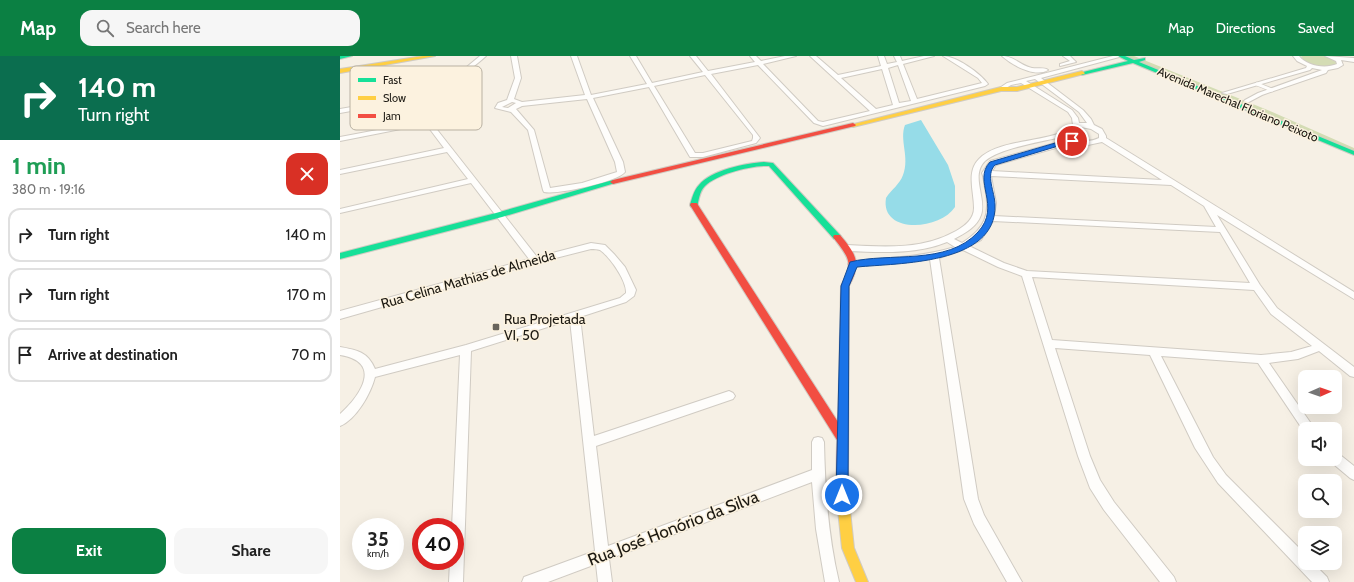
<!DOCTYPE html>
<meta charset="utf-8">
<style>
:root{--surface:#fff;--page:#f6f6f6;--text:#222;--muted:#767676;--line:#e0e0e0;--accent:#0b8043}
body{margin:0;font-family:Cabin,sans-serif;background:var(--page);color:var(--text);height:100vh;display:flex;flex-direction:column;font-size:15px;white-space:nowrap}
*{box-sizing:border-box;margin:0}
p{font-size:13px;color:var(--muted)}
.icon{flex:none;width:22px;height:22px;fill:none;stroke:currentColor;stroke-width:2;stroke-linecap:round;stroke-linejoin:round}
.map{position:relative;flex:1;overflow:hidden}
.sheet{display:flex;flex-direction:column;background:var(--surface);width:340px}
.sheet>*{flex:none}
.hud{background:#0b6e4f;color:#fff;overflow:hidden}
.needle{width:26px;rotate:88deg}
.buttons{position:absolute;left:958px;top:314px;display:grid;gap:8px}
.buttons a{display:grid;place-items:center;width:44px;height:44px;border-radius:8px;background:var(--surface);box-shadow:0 4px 16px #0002;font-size:20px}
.speed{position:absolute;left:12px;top:462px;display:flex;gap:8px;font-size:20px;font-weight:700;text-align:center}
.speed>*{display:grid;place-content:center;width:52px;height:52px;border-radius:50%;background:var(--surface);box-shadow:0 4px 16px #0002;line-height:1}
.speed small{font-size:10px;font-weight:400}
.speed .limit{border:6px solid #d22;background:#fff;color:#111}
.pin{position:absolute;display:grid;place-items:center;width:34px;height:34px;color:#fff;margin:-17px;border:2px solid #fff;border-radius:50%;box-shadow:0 1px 4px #0007}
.me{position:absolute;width:44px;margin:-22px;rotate:0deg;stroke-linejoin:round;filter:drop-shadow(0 0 3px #0008)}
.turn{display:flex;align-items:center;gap:14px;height:84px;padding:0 12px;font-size:18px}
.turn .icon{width:52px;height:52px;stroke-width:2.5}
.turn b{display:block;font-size:28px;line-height:34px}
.round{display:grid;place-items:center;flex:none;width:42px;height:42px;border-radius:12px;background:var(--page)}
.head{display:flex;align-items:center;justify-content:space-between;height:68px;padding:0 12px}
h1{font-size:24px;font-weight:700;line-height:30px;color:#1e9e55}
.primary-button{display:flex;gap:8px;margin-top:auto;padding:8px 12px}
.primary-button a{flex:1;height:46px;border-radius:12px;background:var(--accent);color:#fff;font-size:16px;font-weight:700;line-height:46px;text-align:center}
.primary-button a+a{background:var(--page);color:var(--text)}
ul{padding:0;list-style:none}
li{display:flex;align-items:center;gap:12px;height:54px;margin:0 8px 6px;padding:0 4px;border:2px solid var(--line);border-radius:12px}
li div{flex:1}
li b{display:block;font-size:15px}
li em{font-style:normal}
header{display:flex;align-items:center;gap:24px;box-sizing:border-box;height:56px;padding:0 20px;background:var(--accent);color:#fff}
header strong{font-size:19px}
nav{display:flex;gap:22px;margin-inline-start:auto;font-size:14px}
.search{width:280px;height:36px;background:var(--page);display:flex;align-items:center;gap:10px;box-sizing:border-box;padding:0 14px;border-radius:12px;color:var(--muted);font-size:15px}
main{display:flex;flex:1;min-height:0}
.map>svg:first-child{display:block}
.green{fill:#d4dcb4}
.water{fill:#96dce8}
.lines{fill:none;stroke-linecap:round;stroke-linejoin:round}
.lane-casing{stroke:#d0cbc3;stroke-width:4.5}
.street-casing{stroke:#d0cbc3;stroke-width:2}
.fast-casing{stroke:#d0cbc3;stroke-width:2}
.slow-casing{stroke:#d0cbc3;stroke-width:2}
.jam-casing{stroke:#d0cbc3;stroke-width:2}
.lane{stroke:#fefdfb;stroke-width:3}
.street{fill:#fefdfb;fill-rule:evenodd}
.fast{fill:#16e098;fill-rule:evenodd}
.slow{fill:#ffcf43;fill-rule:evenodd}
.jam{fill:#f24e42;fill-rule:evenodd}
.route{fill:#1a73e8;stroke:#114b97}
.poi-dot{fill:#68645c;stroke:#fcf2df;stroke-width:1.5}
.labels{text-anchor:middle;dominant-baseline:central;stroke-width:3;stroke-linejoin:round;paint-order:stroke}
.far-street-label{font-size:12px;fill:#1c1912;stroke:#fcf2df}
.street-label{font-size:14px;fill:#1c1912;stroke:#fcf2df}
.poi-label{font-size:14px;fill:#1c1912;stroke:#fcf2df;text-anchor:start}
.near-street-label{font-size:17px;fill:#1c1912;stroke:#fcf2df}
.key{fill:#fcf2df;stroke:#b9b1a2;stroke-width:1}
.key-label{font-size:11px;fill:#1c1912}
</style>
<header>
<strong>Map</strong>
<div class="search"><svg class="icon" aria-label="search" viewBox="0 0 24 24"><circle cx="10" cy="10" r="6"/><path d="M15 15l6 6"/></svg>Search here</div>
<nav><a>Map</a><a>Directions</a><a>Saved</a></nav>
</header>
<main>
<section class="sheet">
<div class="hud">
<div class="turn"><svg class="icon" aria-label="right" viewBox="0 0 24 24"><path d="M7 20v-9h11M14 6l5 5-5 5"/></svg><div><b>140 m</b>Turn right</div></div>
</div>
<div class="head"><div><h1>1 min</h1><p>380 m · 19:16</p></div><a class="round" style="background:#d93025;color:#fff"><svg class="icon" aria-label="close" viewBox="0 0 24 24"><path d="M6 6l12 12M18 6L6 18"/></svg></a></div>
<ul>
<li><svg class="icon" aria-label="right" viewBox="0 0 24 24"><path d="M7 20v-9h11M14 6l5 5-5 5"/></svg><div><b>Turn right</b></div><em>140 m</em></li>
<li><svg class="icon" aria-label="right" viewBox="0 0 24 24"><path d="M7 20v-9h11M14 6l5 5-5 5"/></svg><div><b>Turn right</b></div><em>170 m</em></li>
<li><svg class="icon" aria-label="arrive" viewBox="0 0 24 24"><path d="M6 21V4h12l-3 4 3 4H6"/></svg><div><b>Arrive at destination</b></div><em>70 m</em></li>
</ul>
<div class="primary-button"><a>Exit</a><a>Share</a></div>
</section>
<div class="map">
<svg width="1014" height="526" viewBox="0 0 1014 526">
<rect width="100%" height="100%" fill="#f6f0e5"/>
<path class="green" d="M784,0H794L930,55L1014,92V97Z
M961,0H985L995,4L997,8C986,12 967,11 961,0Z"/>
<path class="water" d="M581,64L608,109L615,130V151C599,175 540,178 546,142C551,134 560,128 563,119C570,101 559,84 565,69Z"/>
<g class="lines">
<g class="lane-casing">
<path id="lane" d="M917,28L932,34"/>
</g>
<g class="street-casing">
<path id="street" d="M140,0H146C141,5 135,9 129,14C113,29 99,45 91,66L197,201L251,187L265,189L274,198L285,211L296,234L294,240L286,246L240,261L254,380L389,335L393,337L395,340L393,343L256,390L268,490L472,414V386L474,382L478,381L482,382L484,386C485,434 488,480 499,526H485L476,473L472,426L269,503L272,526H258L256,508L208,526H182L184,521L255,495L230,264L131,295L123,526H109L110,505H115V471H112L120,299L35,321C31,337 16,364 0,370V358C21,339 43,306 0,299V291C17,294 28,296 35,313L126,289L280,242L286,237C287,225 270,201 260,194C257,193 254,193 251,193L196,207L0,263V255L189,203L131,127L0,157V153L128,123L107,96L0,118V114L104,92L86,68L0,85V81L85,65L100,39L0,57V53L103,35L117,19Z
M171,0H177L181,22L174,43L182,46L245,39L231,0H237L251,39L307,28L290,0H296L312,27L363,16L350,0H356L368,15L415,6L410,0H416L421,5L445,0H456L423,8L478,65L483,66L530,55L470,0H476L498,19L541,10L538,0H544L547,8L557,6L554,0H560L562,5L584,0H594L563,8L577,43L642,27L638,22L603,0C616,0 640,17 648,28L645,30L483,70L474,67L418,9L371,18L420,82L416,87L363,101H350L309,31L253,42L283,106L285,116C277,126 217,139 204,136L203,134L188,74L171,56L155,52L158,47L167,44L175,22ZM558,9L571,45L559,47L548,12ZM542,13L553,49L536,53L501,22ZM365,19L413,79V82L412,85L363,97H355L314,30ZM247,43L275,106L277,116L242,127L210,132L194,74L176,53L182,50ZM172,46L176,47L168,52L162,51Z
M662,0C674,0 681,10 692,12C698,13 704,11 708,14C695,22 672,9 662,0Z
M723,0H730L736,6L720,10V8L730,5Z
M773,0H783L701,22L743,54L751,63L754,69L762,73L766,80V82L1014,236V243L877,159L920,229L937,252L1014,311V321L1010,320L979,295L958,303L929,307L972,369L974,373H965V377L918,307L821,300L873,401L886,419L965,498V507H973L987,521L989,526H972L878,427L855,392L810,299L715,292L750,400L760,424L774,446L834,521L836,526H820L764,454L750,432L738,400L682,220L658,211L623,194L599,202L638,443L644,459L682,526H667L634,468L624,443L590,203L513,211L508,208L513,205C548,202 582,201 615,191L607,186C575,199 541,196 507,195L503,192L507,189C545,191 582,194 616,175C625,170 634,163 634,152C634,135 626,116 639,103C656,85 698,86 720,77C724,75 728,72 733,69L732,62L728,56L681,27L671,29L661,35L658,33L667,27ZM695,23L739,56L747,67H739L738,62L732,54L686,25ZM741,71L751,73L759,78V82C749,87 737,85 727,79ZM721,81L726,84L650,105L642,117C644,121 644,127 645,132C651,158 645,173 622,187L614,183C625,177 637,171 641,159C647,142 630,120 645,105C660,92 701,86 721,81ZM762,86L822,124L652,115L656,109L733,87L748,89ZM651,120L831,129L864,150L876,171L654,160L656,147ZM653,165L880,176L910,227L687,215L664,207L629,190L641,184ZM692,221L914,234L931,258L972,290L951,296L921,299L712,284Z
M953,0H959C967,10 985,13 997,8L996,5L985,0L1014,2V6L1001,4L1003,9L998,12L988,14L986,17L922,39L907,47L904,45L905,44L918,37L982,14L972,12L970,14L887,38L882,37L966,12L967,10L957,5Z
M995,396L999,398L1014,410V424L1010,422L991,406L989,403H995Z"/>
</g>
<g class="fast-casing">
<path id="fast" d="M0,0H12L0,3Z
M778,0H785L794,4L805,2V4L799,6L1014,95V99L793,7L742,19L739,17L788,5Z
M424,106L433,107L500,179L501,181L500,183H494L429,110C412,109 377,118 365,130C359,136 359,144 357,151H351L350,149C352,142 354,134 359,129C371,114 406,107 424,106Z
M273,124L276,126L275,127L162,161L0,203V197L156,157Z"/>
</g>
<g class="slow-casing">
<path id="slow" d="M83,0H95L0,17V13Z
M742,15L745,17L744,18L677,35H661L513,71L510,69L661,31H677Z
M502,430L506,431L508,435L514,492L528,526H516L502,492L496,435L498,431Z"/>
</g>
<g class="jam-casing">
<path id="jam" d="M513,67L516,69L515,70L273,128L270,126L273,124Z
M351,147H357L358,149L498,366L501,230C515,206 508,201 493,181L494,179H500C516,198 522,207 509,230L508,435L506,439L502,440L498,439L496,435L497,384L350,149Z"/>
</g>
<use href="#lane" class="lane"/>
<use href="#street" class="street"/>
<use href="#fast" class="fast"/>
<use href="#slow" class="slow"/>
<use href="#jam" class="jam"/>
</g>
<path class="route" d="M729,83L735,85L655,109C645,119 655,136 655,149C657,209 558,207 517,211L509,230L508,439L506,443L502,444L498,443L496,439L501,230L510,206C549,196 607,210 638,176C662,150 632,125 650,106Z"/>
<rect class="poi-dot" x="152" y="267" width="8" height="8" rx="2"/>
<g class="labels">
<g class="far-street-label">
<text transform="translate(898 48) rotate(23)">Avenida Marechal Floriano Peixoto</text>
</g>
<g class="street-label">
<text transform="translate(128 223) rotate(-16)">Rua Celina Mathias de Almeida</text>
</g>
<g class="poi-label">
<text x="164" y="263">Rua Projetada<tspan x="164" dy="16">VI, 50</tspan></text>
</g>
<g class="near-street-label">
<text transform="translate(333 472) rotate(-21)">Rua José Honório da Silva</text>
</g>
</g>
<rect x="10" y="10" width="132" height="64" rx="6" class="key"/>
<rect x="18" y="22" width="18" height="4" fill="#16e098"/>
<rect x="18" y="40" width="18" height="4" fill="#ffcf43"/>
<rect x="18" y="58" width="18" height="4" fill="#f24e42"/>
<g class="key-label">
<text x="43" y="28">Fast</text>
<text x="43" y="46">Slow</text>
<text x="43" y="64">Jam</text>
</g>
</svg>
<div class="buttons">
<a><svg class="needle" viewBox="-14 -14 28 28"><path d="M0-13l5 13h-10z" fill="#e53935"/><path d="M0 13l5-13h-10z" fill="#767676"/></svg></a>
<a><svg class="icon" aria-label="sound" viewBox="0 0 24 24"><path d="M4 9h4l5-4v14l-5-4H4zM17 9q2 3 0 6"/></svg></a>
<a><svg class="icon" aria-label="search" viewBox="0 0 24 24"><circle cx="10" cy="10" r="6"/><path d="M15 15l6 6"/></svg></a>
<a><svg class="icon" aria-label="layers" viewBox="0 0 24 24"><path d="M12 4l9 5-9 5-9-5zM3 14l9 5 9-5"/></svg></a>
</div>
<div class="speed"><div>35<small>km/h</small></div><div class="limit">40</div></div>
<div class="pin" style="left:732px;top:85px;background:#d93025"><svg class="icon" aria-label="arrive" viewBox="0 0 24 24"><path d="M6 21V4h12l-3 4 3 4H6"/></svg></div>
<svg class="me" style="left:502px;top:439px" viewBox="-20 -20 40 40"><circle r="17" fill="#1a73e8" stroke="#fff" stroke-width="3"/><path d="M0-11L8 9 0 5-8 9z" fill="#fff"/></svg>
</div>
</main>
